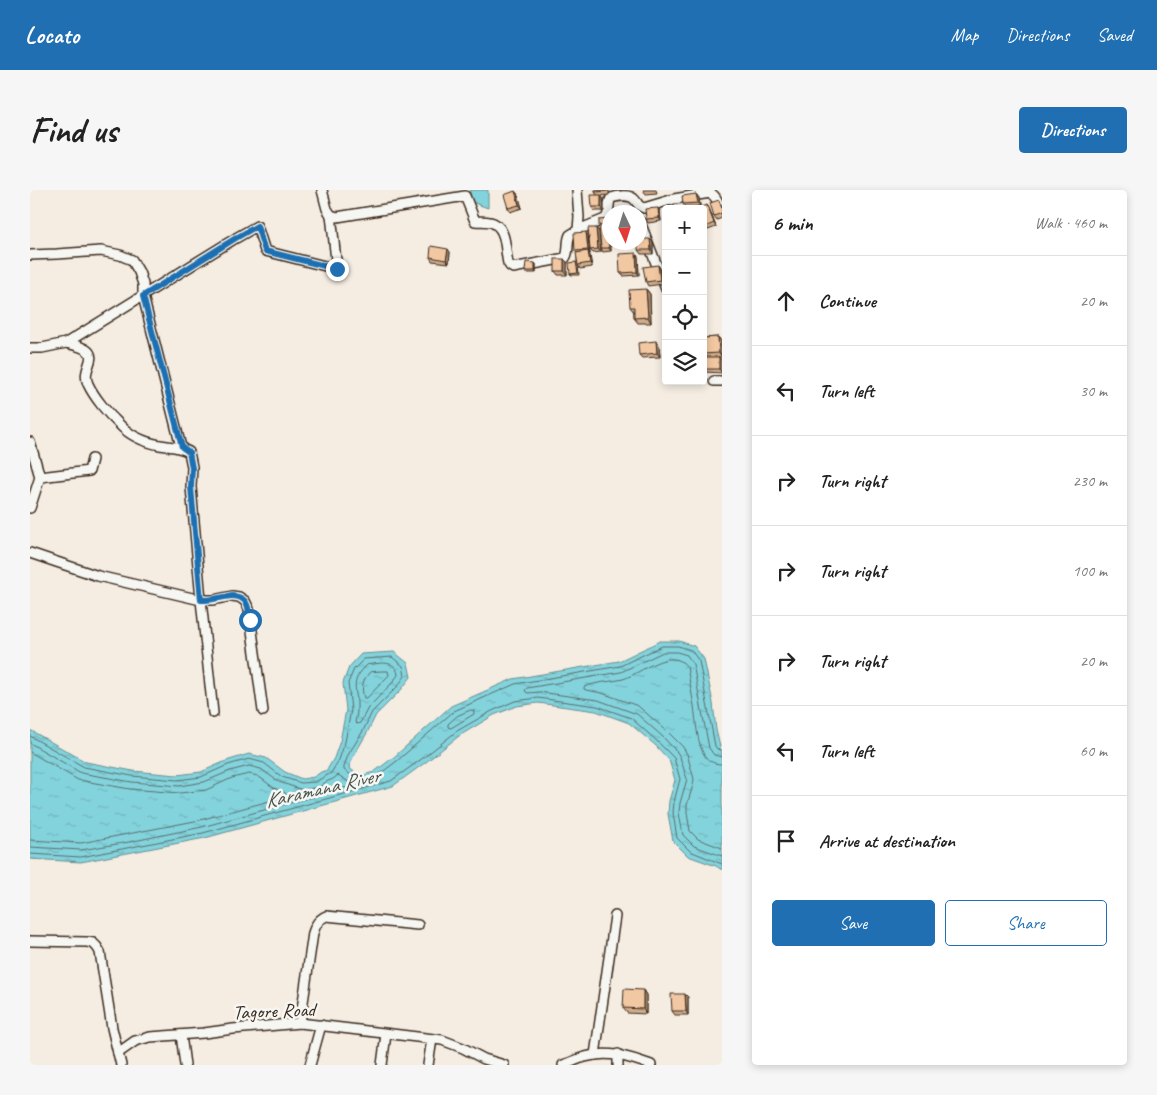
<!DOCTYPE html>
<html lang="en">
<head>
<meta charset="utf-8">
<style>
  :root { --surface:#fff; --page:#f6f6f6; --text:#222; --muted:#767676; --line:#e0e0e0; --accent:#1f6fb2 }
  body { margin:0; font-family:Caveat,sans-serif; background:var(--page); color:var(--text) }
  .controls { position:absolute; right:15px; top:15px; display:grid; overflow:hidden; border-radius:5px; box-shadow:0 2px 8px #0003 }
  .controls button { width:45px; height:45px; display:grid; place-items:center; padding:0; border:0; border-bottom:1px solid var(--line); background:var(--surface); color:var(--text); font:25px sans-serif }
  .compass { position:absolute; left:572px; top:15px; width:45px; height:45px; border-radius:50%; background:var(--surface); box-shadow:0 2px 8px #0003; rotate:176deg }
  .stop { position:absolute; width:15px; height:15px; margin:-11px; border:4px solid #1f6fb2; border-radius:50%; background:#fff }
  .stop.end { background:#1f6fb2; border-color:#fff; box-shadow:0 1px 5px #0008 }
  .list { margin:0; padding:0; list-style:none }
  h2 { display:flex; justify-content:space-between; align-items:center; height:65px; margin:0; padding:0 20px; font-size:21px }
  h2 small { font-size:16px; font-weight:400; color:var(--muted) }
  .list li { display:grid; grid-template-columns:32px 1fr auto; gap:15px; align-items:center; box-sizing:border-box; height:90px; padding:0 20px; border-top:1px solid var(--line) }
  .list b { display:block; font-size:19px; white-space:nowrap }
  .list em { font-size:16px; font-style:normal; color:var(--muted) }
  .actions { display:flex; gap:10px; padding:15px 20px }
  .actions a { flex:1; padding:11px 0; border:1px solid var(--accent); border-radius:5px; text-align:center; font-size:18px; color:var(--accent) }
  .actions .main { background:var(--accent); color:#fff }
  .icon { flex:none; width:28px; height:28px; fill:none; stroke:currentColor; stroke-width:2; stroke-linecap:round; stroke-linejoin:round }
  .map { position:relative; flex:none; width:692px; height:875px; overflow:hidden; border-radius:5px }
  header { display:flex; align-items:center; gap:30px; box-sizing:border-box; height:70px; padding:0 25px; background:var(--accent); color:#fff }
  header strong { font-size:24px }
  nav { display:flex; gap:28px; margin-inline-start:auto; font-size:18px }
  .intro { display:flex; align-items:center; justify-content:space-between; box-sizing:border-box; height:120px; padding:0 30px }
  h1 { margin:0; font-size:35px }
  .button { padding:12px 22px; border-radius:5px; background:var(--accent); color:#fff; font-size:18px; font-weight:700 }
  main { display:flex; gap:30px; padding:0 30px }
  aside { flex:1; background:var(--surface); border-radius:5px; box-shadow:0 2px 8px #0003 }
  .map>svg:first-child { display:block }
  .water { fill:url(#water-ripples); stroke:#668f91 }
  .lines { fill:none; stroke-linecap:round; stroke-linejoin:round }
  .shore { stroke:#586e6a; stroke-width:1 }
  .minor-casing { stroke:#3b2a1e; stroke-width:12 }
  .minor { stroke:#f6f6f2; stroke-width:9 }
  .wall { fill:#d0ac8b; stroke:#3b2a1e }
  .shaded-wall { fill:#a98c71; stroke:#3b2a1e }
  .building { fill:#f2c8a2; stroke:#3b2a1e }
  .route { stroke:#1f6fb2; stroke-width:6 }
  .labels { text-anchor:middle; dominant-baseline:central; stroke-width:5; stroke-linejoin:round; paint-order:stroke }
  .street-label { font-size:20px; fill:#3b2a1e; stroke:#f6f6f2 }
  .water-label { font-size:21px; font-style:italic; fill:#4d544e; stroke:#f6f6f2 }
</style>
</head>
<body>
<header>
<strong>Locato</strong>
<nav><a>Map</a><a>Directions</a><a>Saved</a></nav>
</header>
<div class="intro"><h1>Find us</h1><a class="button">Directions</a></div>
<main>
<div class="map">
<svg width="692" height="875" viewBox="0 0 692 875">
  <defs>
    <pattern id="water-ripples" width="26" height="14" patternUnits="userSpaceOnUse" patternTransform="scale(1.25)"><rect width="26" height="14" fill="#83d3dd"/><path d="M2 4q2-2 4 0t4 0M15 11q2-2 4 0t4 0" fill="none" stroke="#72b5bd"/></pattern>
  </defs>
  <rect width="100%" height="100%" fill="#f5ede2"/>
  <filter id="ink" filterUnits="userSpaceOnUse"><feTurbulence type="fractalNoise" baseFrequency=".02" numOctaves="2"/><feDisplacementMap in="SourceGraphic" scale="10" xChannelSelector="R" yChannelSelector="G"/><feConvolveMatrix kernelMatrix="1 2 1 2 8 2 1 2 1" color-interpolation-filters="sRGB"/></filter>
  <g filter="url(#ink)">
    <g class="water">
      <polygon points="440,0 458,0 458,18 441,12"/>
      <polygon points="630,451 649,451 664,456 674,469 683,513 686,540 692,565 692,680 686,676 658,666 643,651 638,624 639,611 645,590 639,570 625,555 599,533 566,521 508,513 487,516 464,525 429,546 396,572 363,596 175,648 51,672 0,669 0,540 56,572 103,581 147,585 171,582 196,571 219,564 236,568 255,582 272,589 284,587 291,582 297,580 304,568 310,551 316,520 313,493 319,477 331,464 364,462 378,473 381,487 371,500 346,525 337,543 323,567 319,578 330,586 344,582 364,567 421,516 483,489 589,471"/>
    </g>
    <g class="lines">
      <g class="shore">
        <path d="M352 473C360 473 367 475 368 485L362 493 338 518 330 533 327 534 325 532C326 528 327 524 327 520 328 498 318 493 337 475Z"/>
        <path d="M352 481H358L359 485 337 508H334C331 498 332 490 340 482Z"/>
        <polygon points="441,520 444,521 444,524 421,538 418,537 418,534 427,526"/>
        <polyline points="0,546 54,577 102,586 147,590 171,587 198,575 219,569 234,573 252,587 271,593 285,592 301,583 309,570 315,552 321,520 318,493 324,479 334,469 362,467 373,476 375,486 367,497 342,522 333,541 318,565 314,577 314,580 328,590 332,591 347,586 367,571 424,521 485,494 590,476 632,456 648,456 661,460 669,471 685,556 687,559 692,560"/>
        <polyline points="0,553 51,583 102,592 149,596 174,592 200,581 219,576 231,579 249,592 273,600 289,597 296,592 303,589 308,585 319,592 320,594 318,597 172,637 99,652 51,660 0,657"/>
        <polyline points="0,562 48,590 100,599 150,603 176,600 202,588 219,584 228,586 244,598 254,602 256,604 254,607 170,630 51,653 0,650"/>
        <polyline points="692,567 684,565 679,558 663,474 657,465 647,462 633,462 591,482 497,498 495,500 496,502 498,503 509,502 568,510 607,524 633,547 647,562 650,567 657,589 650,613 649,623 653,645 664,656 692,666"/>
        <path d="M692 574C685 574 679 572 675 566 667 555 666 530 664 516 662 503 659 490 657 477 642 455 610 484 593 489 580 492 566 492 554 497V499L556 500 572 503 608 516 637 541 653 557 657 564 664 589 663 595 657 615V623L660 641 668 649 692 658"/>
        <polyline points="0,664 51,667 173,643 361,591 393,568 427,541 462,521 485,511 508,508 567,516 601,528 628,552 644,568 650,589 644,612 643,623 647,648 660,661 692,674"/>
      </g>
      <defs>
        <g id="minor">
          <path d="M292 0 297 19 301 25 307 27 435 6 445 31C451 32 460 30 465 34 477 41 475 62 478 73L480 76 483 78 535 68C540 62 536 53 540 45L548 40 575 29C581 23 577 15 581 8 588 6 600 4 605 10 609 15 608 16 614 18L644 9 680 3C687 6 689 15 692 22"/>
          <polyline points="547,0 549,27 548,40"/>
          <polyline points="610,32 636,99"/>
          <polyline points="0,65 27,64 71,61 90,65 102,70 109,82 113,94 113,106 151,257"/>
          <path d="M36 153C81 162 49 174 58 194 64 207 78 224 89 234 100 246 114 252 130 255 141 257 149 256 159 262L162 277 161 297 171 410 183 523"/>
          <polyline points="0,158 12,158 36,153 206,48 227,36 235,61 307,79 301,25"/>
          <polyline points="684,191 692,191"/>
          <polyline points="0,252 10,287 0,318"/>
          <polyline points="10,287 59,281 62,269"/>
          <polyline points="0,363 68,386 171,410 183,410 202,406 209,407 215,411 219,419 233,521"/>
          <polyline points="0,751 57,752 63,753 67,757 70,762 82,838 88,863"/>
          <path d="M270 833 283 743C286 734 288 730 296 726L388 735"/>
          <polyline points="151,845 155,875"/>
          <polyline points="565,865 585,726"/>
          <polyline points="91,875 88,863 105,851 120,847 174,843 203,839 270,833 412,850 433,858 454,869 474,875"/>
          <polyline points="280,875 291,835"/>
          <polyline points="352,875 356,844"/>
          <polyline points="398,875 402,849"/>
          <path d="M533 875C540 873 547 869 555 867 578 860 599 867 621 875"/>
          <polyline points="588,875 588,864"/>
        </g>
      </defs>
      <use href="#minor" class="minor-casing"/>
      <use href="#minor" class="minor"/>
    </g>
    <g class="wall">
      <polygon points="565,0 579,0 579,5 571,6 573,8 574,21 564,21 562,17 567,5 565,2"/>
      <polygon points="613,0 626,0 627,3 616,4"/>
      <polygon points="485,1 488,5 492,18 480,22 478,18"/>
      <polygon points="666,4 669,8 670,16 656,18 653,14"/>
      <polygon points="692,14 692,28 687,30 684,26"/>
      <polygon points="677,15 679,18 686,37 678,40 674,33 673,34 673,19"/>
      <polygon points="628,18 630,21 631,31 618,33 616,29"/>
      <polygon points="578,29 580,31 580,52 581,61 573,62 571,58"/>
      <polygon points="566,38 569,41 571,62 563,63 560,60"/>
      <polygon points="558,45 560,64 559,64 562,77 550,79 548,75 549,85 542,85 540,84 546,72 547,73 547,63 545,61"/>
      <polygon points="623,52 623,64 611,64 608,60"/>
      <polygon points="420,62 419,73 402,71 400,67"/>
      <polygon points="606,63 608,67 609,85 593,86 590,83"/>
      <polygon points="537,72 537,85 528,85 525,81"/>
      <polygon points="505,73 506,74 506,83 496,83 495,81"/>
      <polygon points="628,75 630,78 633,94 618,96 616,92"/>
      <polygon points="616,99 620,104 621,133 608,133 604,128 604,122 600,117"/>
      <polygon points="688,147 691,151 692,167 688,167 692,183 675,182 673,180 673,148"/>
      <polygon points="629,155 630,167 612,168 609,165"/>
      <polygon points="613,800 616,805 616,824 597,823 593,818"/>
      <polygon points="655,804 658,807 658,825 645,825 642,821"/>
    </g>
    <g class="shaded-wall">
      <polygon points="485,1 488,5 492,18 489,15"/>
      <polygon points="666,4 669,8 670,16 668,13"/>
      <polygon points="571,5 573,8 574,21 571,17"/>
      <polygon points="677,15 679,18 686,37 684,33"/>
      <polygon points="628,18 630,21 631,31 629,28"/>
      <polygon points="577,36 580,39 580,52 581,52 581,61 579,58"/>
      <polygon points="566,38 569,41 571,62 568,59"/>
      <polygon points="556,42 558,45 560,64 558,60"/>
      <polygon points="620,49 623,52 623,64 621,60"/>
      <polygon points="418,59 420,62 419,73 416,70"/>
      <polygon points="558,61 560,65 562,77 560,73"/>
      <polygon points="606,63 608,67 609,85 607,82"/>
      <polygon points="534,69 537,72 537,85 534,81"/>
      <polygon points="505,73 506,74 506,83 505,81"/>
      <polygon points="628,75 630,78 633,94 630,90"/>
      <polygon points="616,99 620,104 621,133 618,127"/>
      <polygon points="688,147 691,151 692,167 689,163"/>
      <polygon points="626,151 629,155 630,167 627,163"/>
      <polygon points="689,167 692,171 692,183 689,179"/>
      <polygon points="613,800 616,805 616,824 613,819"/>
      <polygon points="655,804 658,807 658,825 656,821"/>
    </g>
    <g class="building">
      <polygon points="565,0 577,0 577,1 565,2"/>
      <polygon points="485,1 489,15 478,18 474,5"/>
      <polygon points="666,4 668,13 653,14 652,6"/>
      <polygon points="561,5 571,5 571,17 562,17"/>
      <polygon points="689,10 692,19 692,23 684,26 680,13"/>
      <polygon points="677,15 684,33 675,37 673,31 673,19 665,19"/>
      <polygon points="628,18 629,28 616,29 615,19"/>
      <polygon points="578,29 579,37 577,37 577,36 569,36 569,30"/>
      <polygon points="569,36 577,36 579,58 571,58"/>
      <polygon points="558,38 566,38 568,59 560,60"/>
      <polygon points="556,42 558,60 545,61 544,43"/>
      <polygon points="610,49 620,49 621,60 608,60 608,52 610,52"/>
      <polygon points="401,56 418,59 416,70 400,67"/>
      <polygon points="558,61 560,73 548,75 546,63"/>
      <polygon points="606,63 607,82 590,83 589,64"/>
      <rect x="525" y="69" width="9" height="12"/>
      <polygon points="496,72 505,73 505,81 495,81"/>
      <polygon points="546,72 548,83 540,84 539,73"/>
      <polygon points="628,75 630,90 616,92 613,77"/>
      <polygon points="616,99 618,127 604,128 604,117 600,117 599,100"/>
      <polygon points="688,147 689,163 673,164 673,148"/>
      <polygon points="626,151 627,163 609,165 608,153"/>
      <rect x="673" y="167" width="16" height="12"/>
      <polygon points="594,799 613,800 613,819 593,818"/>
      <polygon points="641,804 655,804 656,821 642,821"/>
    </g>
  </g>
  <g class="lines" filter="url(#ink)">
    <path class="route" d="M220 430C219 424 219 415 215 411 207 402 193 408 183 409 179 410 175 410 171 410L161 297 162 278 159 262 152 257 113 106 206 48 227 36 235 61 307 79"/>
  </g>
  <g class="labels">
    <g class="street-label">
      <text transform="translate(244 821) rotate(-2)">Tagore Road</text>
    </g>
    <g class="water-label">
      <text transform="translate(292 598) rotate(-13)">Karamana River</text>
    </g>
  </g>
</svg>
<div class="controls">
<button>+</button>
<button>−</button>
<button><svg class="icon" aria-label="locate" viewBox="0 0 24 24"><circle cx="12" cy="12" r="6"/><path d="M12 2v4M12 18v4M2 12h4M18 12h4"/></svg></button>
<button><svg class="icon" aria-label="layers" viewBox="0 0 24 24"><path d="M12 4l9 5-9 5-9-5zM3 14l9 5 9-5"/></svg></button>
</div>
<svg class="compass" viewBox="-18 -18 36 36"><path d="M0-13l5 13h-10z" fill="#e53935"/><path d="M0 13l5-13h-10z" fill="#767676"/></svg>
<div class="stop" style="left:220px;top:430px"></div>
<div class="stop end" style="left:307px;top:79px"></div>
</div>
<aside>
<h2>6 min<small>Walk · 460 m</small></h2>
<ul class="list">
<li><svg class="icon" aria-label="ahead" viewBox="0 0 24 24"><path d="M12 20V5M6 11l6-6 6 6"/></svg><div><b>Continue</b></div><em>20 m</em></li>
<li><svg class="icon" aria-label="left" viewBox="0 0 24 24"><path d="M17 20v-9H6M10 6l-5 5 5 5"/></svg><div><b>Turn left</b></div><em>30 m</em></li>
<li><svg class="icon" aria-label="right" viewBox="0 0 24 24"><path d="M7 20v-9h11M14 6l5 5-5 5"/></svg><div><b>Turn right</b></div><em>230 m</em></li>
<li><svg class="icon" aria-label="right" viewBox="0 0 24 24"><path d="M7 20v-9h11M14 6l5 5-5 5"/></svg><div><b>Turn right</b></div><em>100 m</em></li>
<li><svg class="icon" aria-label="right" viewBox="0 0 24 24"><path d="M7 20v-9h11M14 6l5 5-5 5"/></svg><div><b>Turn right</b></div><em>20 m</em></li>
<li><svg class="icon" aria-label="left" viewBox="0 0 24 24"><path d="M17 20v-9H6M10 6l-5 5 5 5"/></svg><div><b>Turn left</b></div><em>60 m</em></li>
<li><svg class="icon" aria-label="arrive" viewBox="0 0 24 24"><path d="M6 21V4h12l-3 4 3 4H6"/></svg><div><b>Arrive at destination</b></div></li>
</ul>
<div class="actions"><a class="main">Save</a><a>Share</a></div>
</aside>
</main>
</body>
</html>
